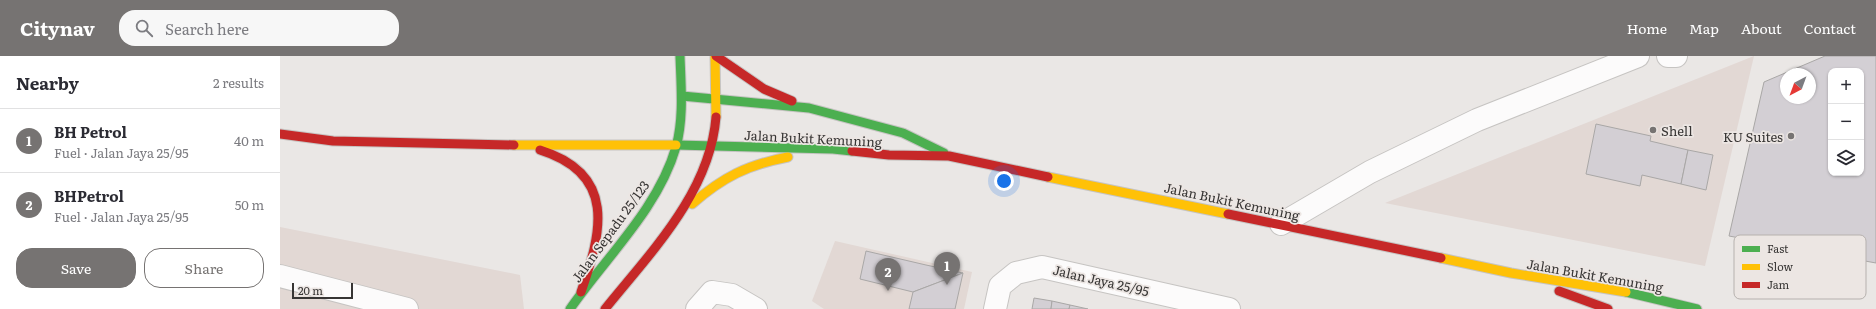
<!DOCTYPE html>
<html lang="en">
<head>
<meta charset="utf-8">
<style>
  :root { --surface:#fff; --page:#f7f7f7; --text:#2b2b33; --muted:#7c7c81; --line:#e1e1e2; --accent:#767372 }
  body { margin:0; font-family:Literata,serif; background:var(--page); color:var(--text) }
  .controls { position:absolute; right:12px; top:12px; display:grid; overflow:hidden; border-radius:8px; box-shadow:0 1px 3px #0004 }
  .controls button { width:36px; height:36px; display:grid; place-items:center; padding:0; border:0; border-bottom:1px solid var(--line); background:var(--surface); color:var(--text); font:20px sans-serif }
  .compass { position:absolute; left:1500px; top:12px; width:36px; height:36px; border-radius:50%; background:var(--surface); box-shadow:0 1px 3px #0004; rotate:221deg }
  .scale { position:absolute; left:12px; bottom:10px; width:61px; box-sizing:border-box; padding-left:4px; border:2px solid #373534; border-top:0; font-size:11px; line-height:14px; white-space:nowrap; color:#373534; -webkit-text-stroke:3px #ece6e3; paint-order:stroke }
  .you { position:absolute; left:724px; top:125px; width:14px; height:14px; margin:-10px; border:3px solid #fff; border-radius:50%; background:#1a73e8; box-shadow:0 0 0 6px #1a73e833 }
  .badge { display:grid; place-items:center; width:26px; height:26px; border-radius:50%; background:var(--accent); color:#fff; font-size:13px; font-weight:700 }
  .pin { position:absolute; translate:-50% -33px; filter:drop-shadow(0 1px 2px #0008) }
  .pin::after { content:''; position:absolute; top:21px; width:14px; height:12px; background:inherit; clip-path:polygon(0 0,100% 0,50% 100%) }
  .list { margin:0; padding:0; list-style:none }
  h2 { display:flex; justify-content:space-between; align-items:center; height:52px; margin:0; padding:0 16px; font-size:17px }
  h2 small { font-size:13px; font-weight:400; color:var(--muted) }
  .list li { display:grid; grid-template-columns:26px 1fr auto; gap:12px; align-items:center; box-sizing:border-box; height:64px; padding:0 16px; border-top:1px solid var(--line) }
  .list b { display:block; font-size:15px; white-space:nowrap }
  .list p { margin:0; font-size:13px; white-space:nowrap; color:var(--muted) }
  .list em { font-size:13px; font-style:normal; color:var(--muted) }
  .actions { display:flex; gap:8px; padding:12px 16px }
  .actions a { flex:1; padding:9px 0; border:1px solid var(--accent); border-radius:16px; text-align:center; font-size:14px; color:var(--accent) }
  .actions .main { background:var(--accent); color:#fff }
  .icon { flex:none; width:22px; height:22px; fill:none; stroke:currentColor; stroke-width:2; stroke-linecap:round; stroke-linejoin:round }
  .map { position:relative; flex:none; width:1596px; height:253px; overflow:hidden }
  header { display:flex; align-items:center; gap:24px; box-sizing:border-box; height:56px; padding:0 20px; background:var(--accent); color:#fff }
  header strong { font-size:19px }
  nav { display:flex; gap:22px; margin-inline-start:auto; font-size:14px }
  .search { width:280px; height:36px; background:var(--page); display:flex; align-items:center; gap:10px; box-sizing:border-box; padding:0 14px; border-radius:16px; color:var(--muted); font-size:15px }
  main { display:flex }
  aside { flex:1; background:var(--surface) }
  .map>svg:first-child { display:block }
  .built { fill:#e2d8d4 }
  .building { fill:#d3cfd4; stroke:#a9a7a6; fill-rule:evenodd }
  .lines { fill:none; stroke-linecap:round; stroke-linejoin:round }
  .street-casing { stroke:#c6c4c2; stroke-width:24 }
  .fast-casing { stroke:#c6c4c2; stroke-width:11 }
  .slow-casing { stroke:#c6c4c2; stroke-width:11 }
  .jam-casing { stroke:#c6c4c2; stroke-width:11 }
  .street { stroke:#fcfbfb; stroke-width:22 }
  .fast { stroke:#4caf50; stroke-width:9 }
  .slow { stroke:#ffc107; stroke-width:9 }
  .jam { stroke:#c62828; stroke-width:9 }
  .poi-dot { fill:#767372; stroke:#ece6e3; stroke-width:1.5 }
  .labels { text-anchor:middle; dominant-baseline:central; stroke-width:3.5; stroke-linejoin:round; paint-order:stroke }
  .poi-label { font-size:13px; fill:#373534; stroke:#ece6e3; text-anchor:start }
  .street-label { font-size:13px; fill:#373534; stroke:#ece6e3 }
  .key { fill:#ece6e3; stroke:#b6b1ae; stroke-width:1 }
  .key-label { font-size:11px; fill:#373534 }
</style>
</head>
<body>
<header>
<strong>Citynav</strong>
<div class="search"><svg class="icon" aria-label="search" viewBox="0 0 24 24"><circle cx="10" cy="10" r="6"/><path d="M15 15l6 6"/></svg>Search here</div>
<nav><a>Home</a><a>Map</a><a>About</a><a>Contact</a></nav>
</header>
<main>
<aside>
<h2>Nearby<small>2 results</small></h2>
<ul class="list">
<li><span class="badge">1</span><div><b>BH Petrol</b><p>Fuel · Jalan Jaya 25/95</p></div><em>40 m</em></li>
<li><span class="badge">2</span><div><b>BHPetrol</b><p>Fuel · Jalan Jaya 25/95</p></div><em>50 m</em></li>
</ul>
<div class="actions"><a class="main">Save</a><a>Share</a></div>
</aside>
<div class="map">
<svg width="1596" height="253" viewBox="0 0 1596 253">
  <rect width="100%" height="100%" fill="#eae7e5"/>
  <g class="built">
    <polygon points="1474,0 1425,210 1105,147"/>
    <polygon points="0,171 240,219 244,253 0,253"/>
    <polygon points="555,185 692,216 684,253 544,253 532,245"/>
  </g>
  <g class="building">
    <path d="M1545 0H1596V207L1449 180 1484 26ZM1551 15H1581V117H1551ZM1506 18H1530V42H1506Z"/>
    <polygon points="1316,68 1371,80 1370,85 1408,94 1401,128 1362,119 1360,130 1306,118"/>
    <polygon points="1408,94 1433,99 1426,134 1401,128"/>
    <polygon points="586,195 646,209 683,217 633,236 580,223"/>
    <polygon points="683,217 675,253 629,253 633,236"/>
    <polygon points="754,242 772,245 771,253 752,253"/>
    <polygon points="772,245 790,249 789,253 771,253"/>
    <polygon points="790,249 808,253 789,253"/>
  </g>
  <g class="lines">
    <defs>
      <g id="street">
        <polyline points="1388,0 1396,0"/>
        <polyline points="1001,168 1090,116 1197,64 1358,0"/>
        <polyline points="0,220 127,253"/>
        <polyline points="417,253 432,236 452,239 476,253"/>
        <polyline points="715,253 720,230 736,217 762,211 949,253"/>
      </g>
      <g id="fast">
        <polyline points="402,40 529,52 623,77 664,97"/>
        <polyline points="396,89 553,93 572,95"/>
        <polyline points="1346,236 1417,253"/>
        <path d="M290 253C326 201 378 153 396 91 404 62 401 30 400 0"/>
      </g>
      <g id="slow">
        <polyline points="435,0 436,61"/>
        <polyline points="234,89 396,89"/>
        <polyline points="768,121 948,158"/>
        <path d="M412 148C443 121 467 109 508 101"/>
        <polyline points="1161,202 1231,217 1346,236"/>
      </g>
      <g id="jam">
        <polyline points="436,0 484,33 512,45"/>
        <polyline points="0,78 53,85 234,89"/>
        <path d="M260 94C337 118 322 176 301 236"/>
        <polyline points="572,95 609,99 669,100 768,121"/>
        <polyline points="948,158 1161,202"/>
        <polyline points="1279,235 1328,253"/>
        <path d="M325 253C370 197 430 137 436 61"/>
      </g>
    </defs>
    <use href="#street" class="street-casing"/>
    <use href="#fast" class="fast-casing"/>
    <use href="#slow" class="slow-casing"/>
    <use href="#jam" class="jam-casing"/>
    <use href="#street" class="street"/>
    <use href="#fast" class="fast"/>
    <use href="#slow" class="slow"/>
    <use href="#jam" class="jam"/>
  </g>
  <g class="poi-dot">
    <circle cx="1373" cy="74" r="4"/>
    <circle cx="1511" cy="80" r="4"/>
  </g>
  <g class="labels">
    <g class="poi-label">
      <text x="1381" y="74">Shell</text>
      <text x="1503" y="80" text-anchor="end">KU Suites</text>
    </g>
    <g class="street-label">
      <text transform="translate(533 82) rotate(3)">Jalan Bukit Kemuning</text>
      <text transform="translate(952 145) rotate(12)">Jalan Bukit Kemuning</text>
      <text transform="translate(330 175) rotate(-54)">Jalan Sepadu 25/123</text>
      <text transform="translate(1315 219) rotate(10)">Jalan Bukit Kemuning</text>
      <text transform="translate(821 224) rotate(13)">Jalan Jaya 25/95</text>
    </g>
  </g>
  <rect x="1454" y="179" width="132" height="64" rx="6" class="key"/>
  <rect x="1462" y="190" width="18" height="6" fill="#4caf50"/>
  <rect x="1462" y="208" width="18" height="6" fill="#ffc107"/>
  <rect x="1462" y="226" width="18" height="6" fill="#c62828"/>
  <g class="key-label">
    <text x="1487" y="197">Fast</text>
    <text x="1487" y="215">Slow</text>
    <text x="1487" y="233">Jam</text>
  </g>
</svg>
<div class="controls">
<button>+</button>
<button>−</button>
<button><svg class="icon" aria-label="layers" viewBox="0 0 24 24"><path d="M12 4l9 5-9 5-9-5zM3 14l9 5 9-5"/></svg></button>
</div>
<svg class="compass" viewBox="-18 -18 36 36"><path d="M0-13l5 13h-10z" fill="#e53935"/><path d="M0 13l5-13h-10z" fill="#7c7c81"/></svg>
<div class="scale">20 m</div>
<div class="you"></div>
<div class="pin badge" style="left:667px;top:229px">1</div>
<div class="pin badge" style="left:608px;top:235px">2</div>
</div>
</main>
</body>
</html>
